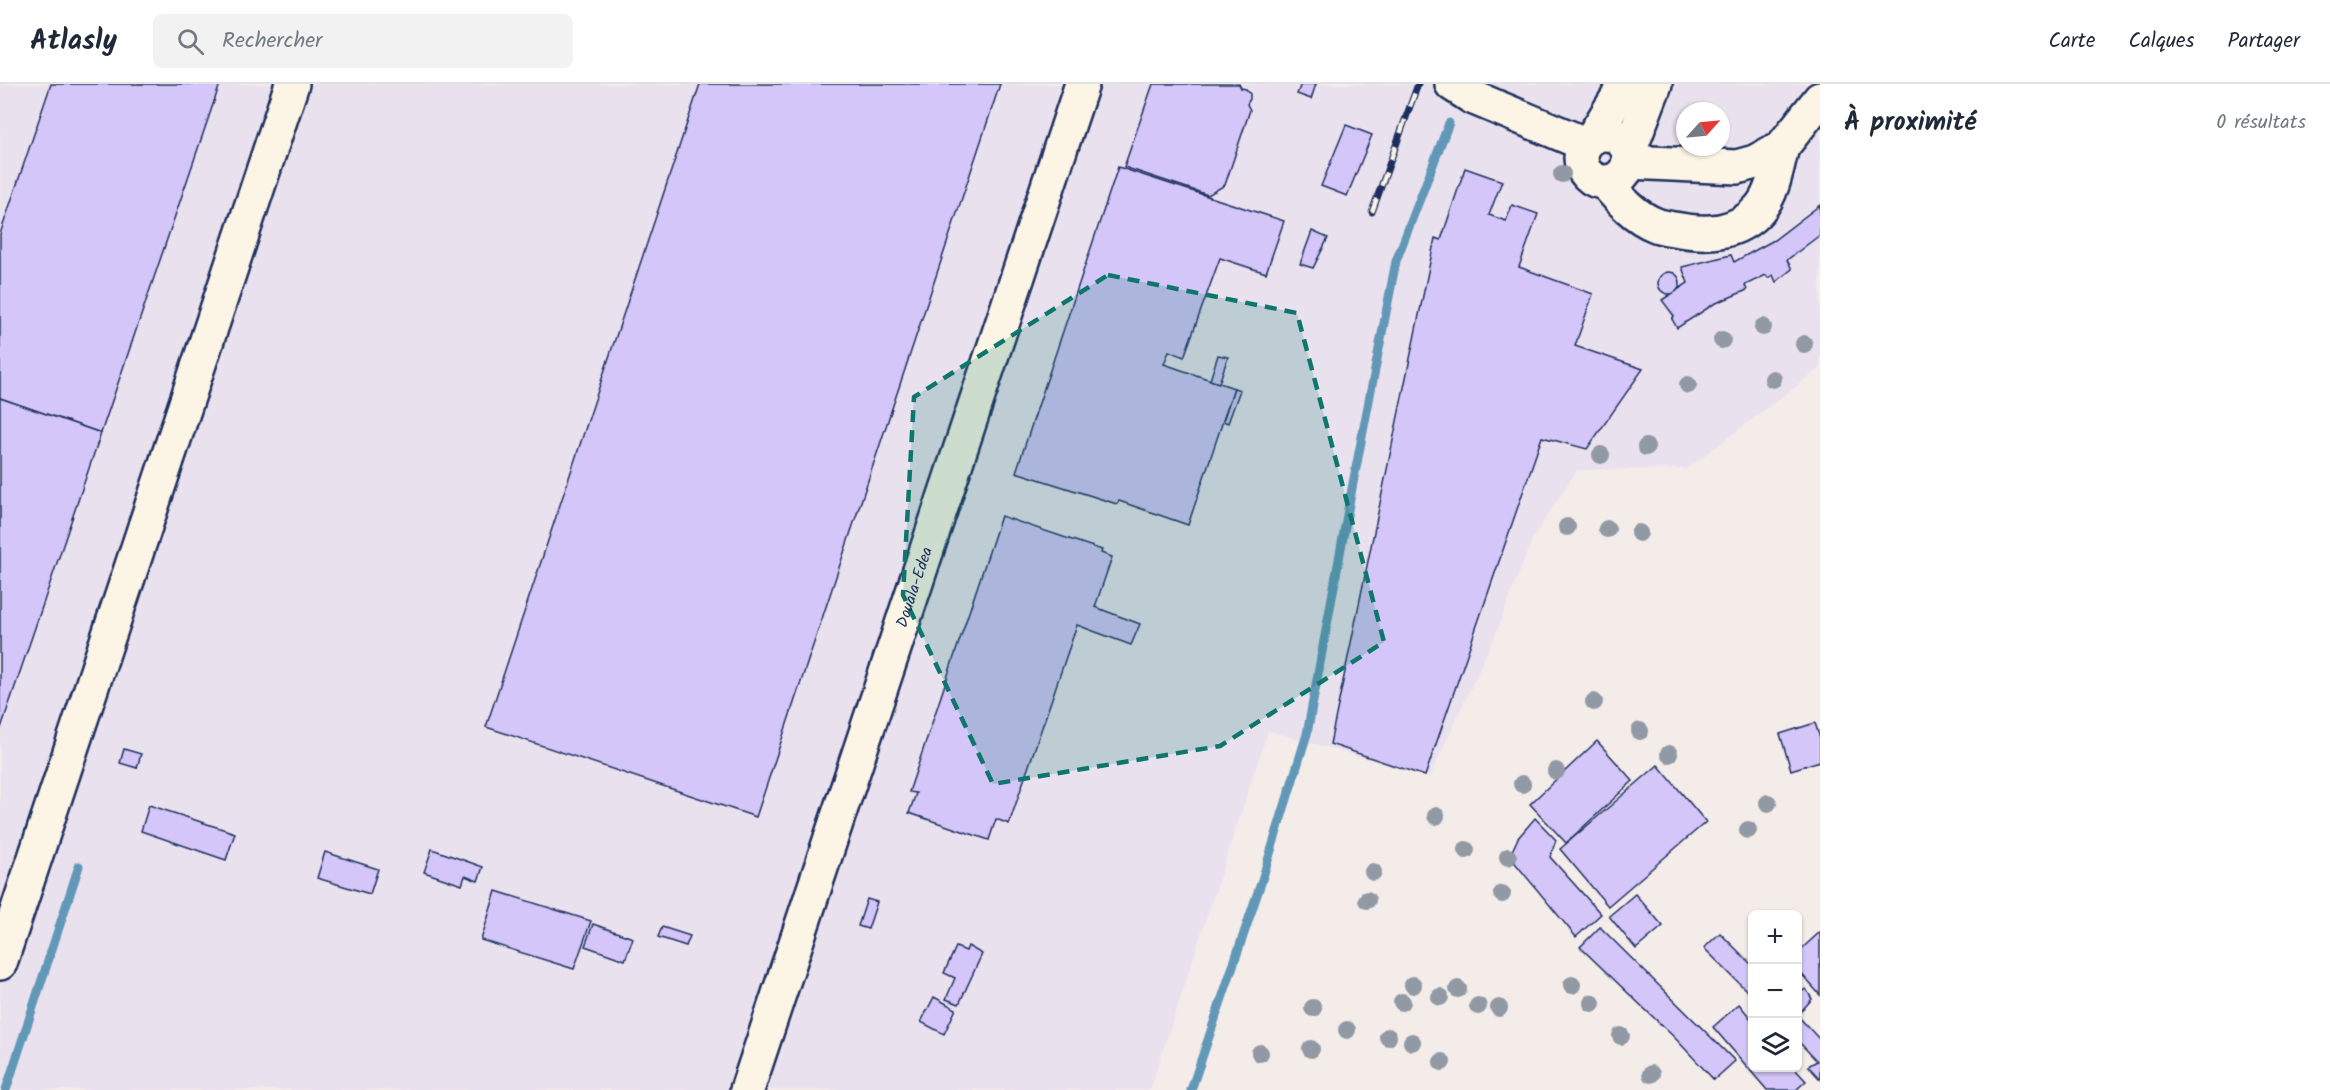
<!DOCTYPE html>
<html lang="fr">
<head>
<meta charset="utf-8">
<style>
  :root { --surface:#fff; --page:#f2f2f3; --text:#1f2937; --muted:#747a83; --line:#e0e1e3 }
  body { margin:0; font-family:Kalam,sans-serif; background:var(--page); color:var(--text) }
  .controls { position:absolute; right:18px; bottom:18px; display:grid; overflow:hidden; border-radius:9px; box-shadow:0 2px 4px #0004 }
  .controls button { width:54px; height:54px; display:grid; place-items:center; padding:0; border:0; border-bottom:2px solid var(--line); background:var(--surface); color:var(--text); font:30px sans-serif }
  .compass { position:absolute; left:1676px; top:18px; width:54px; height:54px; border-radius:50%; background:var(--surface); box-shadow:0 2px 4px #0004; rotate:63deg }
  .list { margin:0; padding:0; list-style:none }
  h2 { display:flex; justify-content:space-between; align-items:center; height:78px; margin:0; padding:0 24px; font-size:26px }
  h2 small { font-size:20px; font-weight:400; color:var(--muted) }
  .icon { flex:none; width:33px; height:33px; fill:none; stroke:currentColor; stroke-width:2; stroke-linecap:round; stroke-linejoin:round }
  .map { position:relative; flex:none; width:1820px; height:1006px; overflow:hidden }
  header { display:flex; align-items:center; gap:36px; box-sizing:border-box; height:84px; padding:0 30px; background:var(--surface); border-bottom:2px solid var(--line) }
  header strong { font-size:28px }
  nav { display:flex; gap:33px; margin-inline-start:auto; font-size:21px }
  .search { width:420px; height:54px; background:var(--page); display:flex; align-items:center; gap:15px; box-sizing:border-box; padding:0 21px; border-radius:9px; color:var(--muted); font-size:22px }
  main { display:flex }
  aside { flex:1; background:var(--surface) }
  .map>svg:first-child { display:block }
  .built { fill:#eae1ee; fill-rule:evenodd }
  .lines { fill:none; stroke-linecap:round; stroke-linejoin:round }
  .stream { stroke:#6298b7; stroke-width:9 }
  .building { fill:#d4c6f8; stroke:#1b2f5e; stroke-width:1.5 }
  .street-casing { stroke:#1b2f5e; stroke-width:38 }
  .secondary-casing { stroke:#1b2f5e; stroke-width:38 }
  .street { stroke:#fcf5e5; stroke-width:33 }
  .secondary { stroke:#fcf5e5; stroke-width:33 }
  .rail-casing { stroke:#1b2f5e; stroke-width:7 }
  .rail { stroke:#fcf5e5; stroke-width:4.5; stroke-dasharray:14; stroke-linecap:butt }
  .tree { fill:#9099a4 }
  .marked { fill:#0f766e; fill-opacity:0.2; stroke:#0f766e; stroke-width:4.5; stroke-dasharray:12 8; stroke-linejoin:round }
  .labels { text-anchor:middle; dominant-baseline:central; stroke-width:6; stroke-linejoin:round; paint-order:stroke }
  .street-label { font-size:16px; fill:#1b2f5e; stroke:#fcf5e5 }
</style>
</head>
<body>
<header>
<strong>Atlasly</strong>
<div class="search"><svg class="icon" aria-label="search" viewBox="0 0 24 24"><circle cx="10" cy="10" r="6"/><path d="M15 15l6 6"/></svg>Rechercher</div>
<nav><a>Carte</a><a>Calques</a><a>Partager</a></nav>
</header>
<main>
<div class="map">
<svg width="1820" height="1006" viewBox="0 0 1820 1006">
  <rect width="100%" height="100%" fill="#f4ece9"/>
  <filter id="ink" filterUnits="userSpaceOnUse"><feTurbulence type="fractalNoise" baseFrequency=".0167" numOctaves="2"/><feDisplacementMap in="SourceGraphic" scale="12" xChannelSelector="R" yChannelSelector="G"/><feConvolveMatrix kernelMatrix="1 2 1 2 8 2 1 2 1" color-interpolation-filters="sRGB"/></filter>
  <g filter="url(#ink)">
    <path class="built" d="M0 0H1820V284L1687 385 1577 386 1533 454 1496 549 1430 693 1268 647 1150 1006H0ZM1685 27H1721V63H1685Z"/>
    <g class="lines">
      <g class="stream">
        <polyline points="6,1006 79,782"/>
        <polyline points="1191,1006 1261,799 1307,650 1350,415 1396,177 1449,39"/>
      </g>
    </g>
    <g class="building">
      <polygon points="51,0 220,0 101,349 0,314 0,150"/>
      <polygon points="700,0 1000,0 756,733 486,643"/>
      <polygon points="1153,0 1239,0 1241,4 1246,5 1250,10 1250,15 1247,20 1250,26 1225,101 1208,111 1124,83"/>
      <polygon points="1301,0 1316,0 1311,15 1297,10"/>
      <polygon points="1346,41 1372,51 1347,112 1321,102"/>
      <polygon points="1118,83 1284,137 1266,189 1220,174 1184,273 1169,267 1164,280 1234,304 1188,441 1119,417 1117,420 1016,388"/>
      <polygon points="1465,84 1502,97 1489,131 1506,137 1512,121 1538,130 1519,183 1593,210 1575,262 1643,285 1587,365 1542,353 1425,692 1330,660 1435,154 1441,156"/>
      <polygon points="1820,121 1820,151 1787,176 1792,185 1776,198 1773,191 1768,194 1766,191 1745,201 1747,206 1714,220 1677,244 1672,235 1674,232 1662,216 1688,199 1682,183 1731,171 1734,178 1774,156"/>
      <polygon points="1312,147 1328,154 1313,184 1300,180"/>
      <circle cx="1669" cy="199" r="11"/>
      <polygon points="1218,271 1228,273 1219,299 1210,296"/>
      <polygon points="1234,304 1240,306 1228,339 1223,337"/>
      <polygon points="0,314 101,349 0,647"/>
      <polygon points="1001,432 1102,466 1101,469 1112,473 1095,523 1140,540 1131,561 1077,541 1009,740 996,735 989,756 909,729 916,709 909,708"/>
      <polygon points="1815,639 1820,654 1820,677 1791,686 1780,650"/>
      <polygon points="1597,657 1633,697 1566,759 1530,720"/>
      <polygon points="124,665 141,670 137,684 120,679"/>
      <polygon points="1658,681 1706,738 1608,822 1560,765"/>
      <polygon points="149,721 235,749 226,776 141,747"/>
      <polygon points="1535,734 1556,756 1550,773 1601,830 1576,853 1515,779 1512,767 1518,754"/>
      <polygon points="432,765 483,783 478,797 465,792 462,801 424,788"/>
      <polygon points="325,768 378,785 370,810 317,794"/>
      <polygon points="496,807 591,837 574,885 481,856"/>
      <polygon points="1635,810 1663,842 1636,865 1609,832"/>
      <polygon points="867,815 877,818 868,845 858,842"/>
      <polygon points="593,840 633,854 625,876 585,862"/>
      <polygon points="662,843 690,852 686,862 658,853"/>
      <polygon points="1600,843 1735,977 1714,996 1675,954 1580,863"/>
      <polygon points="1820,848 1820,911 1798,886 1798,868"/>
      <polygon points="1720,849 1752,881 1752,912 1704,864"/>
      <polygon points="968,862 982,870 959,920 946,915 955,894 944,889 956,863 966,867"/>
      <polygon points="1806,905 1812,915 1798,931 1798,909"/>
      <polygon points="934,913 956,925 944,950 921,938"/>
      <polygon points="1739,920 1752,936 1752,984 1794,984 1806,997 1796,1006 1767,1006 1713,943"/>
      <polygon points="1798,932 1820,956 1820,995 1808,982 1817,977 1798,957"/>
    </g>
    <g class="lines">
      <defs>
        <g id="street">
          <polyline points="1452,0 1472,13 1585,60"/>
          <circle cx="1605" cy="74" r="24"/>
          <polyline points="1593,53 1626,0"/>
          <polyline points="1629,68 1655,0"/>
          <polyline points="1629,78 1737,83 1755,78 1782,63 1820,15"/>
          <path d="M1606 99C1620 116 1635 133 1656 141 1661 143 1668 144 1674 145 1705 151 1738 151 1760 124 1773 109 1777 82 1782 63"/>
        </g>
        <g id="secondary">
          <polyline points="0,879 292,0"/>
          <path id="s1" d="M747 1006 1082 0"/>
        </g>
      </defs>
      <use href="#street" class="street-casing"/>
      <use href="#secondary" class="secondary-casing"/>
      <use href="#street" class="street"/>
      <use href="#secondary" class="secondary"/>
      <defs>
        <polyline id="rail" points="1372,128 1418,0"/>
      </defs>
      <use href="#rail" class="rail-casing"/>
      <use href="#rail" class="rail"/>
    </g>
    <g class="tree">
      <circle cx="1562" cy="90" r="9"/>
      <circle cx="1763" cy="243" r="9"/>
      <circle cx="1722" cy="256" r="9"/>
      <circle cx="1804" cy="260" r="9"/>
      <circle cx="1773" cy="295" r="9"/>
      <circle cx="1688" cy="301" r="9"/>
      <circle cx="1646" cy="363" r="9"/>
      <circle cx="1601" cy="371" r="9"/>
      <circle cx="1567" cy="443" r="9"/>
      <circle cx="1607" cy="445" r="9"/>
      <circle cx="1639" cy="449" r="9"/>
      <circle cx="1594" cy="618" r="9"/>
      <circle cx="1640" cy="647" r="9"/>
      <circle cx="1669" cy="670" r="9"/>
      <circle cx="1556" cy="687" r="9"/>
      <circle cx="1522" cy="700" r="9"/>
      <circle cx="1768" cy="719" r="9"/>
      <circle cx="1436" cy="732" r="9"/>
      <circle cx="1748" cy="746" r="9"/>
      <circle cx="1466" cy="766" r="9"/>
      <circle cx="1508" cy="773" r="9"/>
      <circle cx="1373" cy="788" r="9"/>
      <circle cx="1502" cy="810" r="9"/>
      <circle cx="1367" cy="816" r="9"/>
      <circle cx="1413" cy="901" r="9"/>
      <circle cx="1572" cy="901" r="9"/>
      <circle cx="1458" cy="905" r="9"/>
      <circle cx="1440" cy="913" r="9"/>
      <circle cx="1402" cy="918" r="9"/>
      <circle cx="1592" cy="919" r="9"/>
      <circle cx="1478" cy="922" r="9"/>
      <circle cx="1313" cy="924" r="9"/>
      <circle cx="1499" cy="924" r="9"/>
      <circle cx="1347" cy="946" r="9"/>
      <circle cx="1621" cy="952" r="9"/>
      <circle cx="1388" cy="953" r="9"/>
      <circle cx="1412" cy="958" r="9"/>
      <circle cx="1311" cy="965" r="9"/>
      <circle cx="1260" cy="969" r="9"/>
      <circle cx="1442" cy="978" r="9"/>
      <circle cx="1651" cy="990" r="9"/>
    </g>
  </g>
  <path class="marked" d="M1108 191 1297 229 1384 558 1220 662 993 700 903 511 914 313Z"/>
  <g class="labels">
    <g class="street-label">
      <text stroke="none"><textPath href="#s1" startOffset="530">Douala-Edea</textPath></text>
    </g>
  </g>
</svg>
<div class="controls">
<button>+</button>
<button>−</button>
<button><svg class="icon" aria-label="layers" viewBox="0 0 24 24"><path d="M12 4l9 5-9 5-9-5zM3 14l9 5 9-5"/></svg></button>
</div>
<svg class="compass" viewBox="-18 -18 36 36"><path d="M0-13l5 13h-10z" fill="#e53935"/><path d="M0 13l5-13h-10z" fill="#747a83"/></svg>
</div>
<aside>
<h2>À proximité<small>0 résultats</small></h2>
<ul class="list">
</ul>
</aside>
</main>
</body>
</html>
